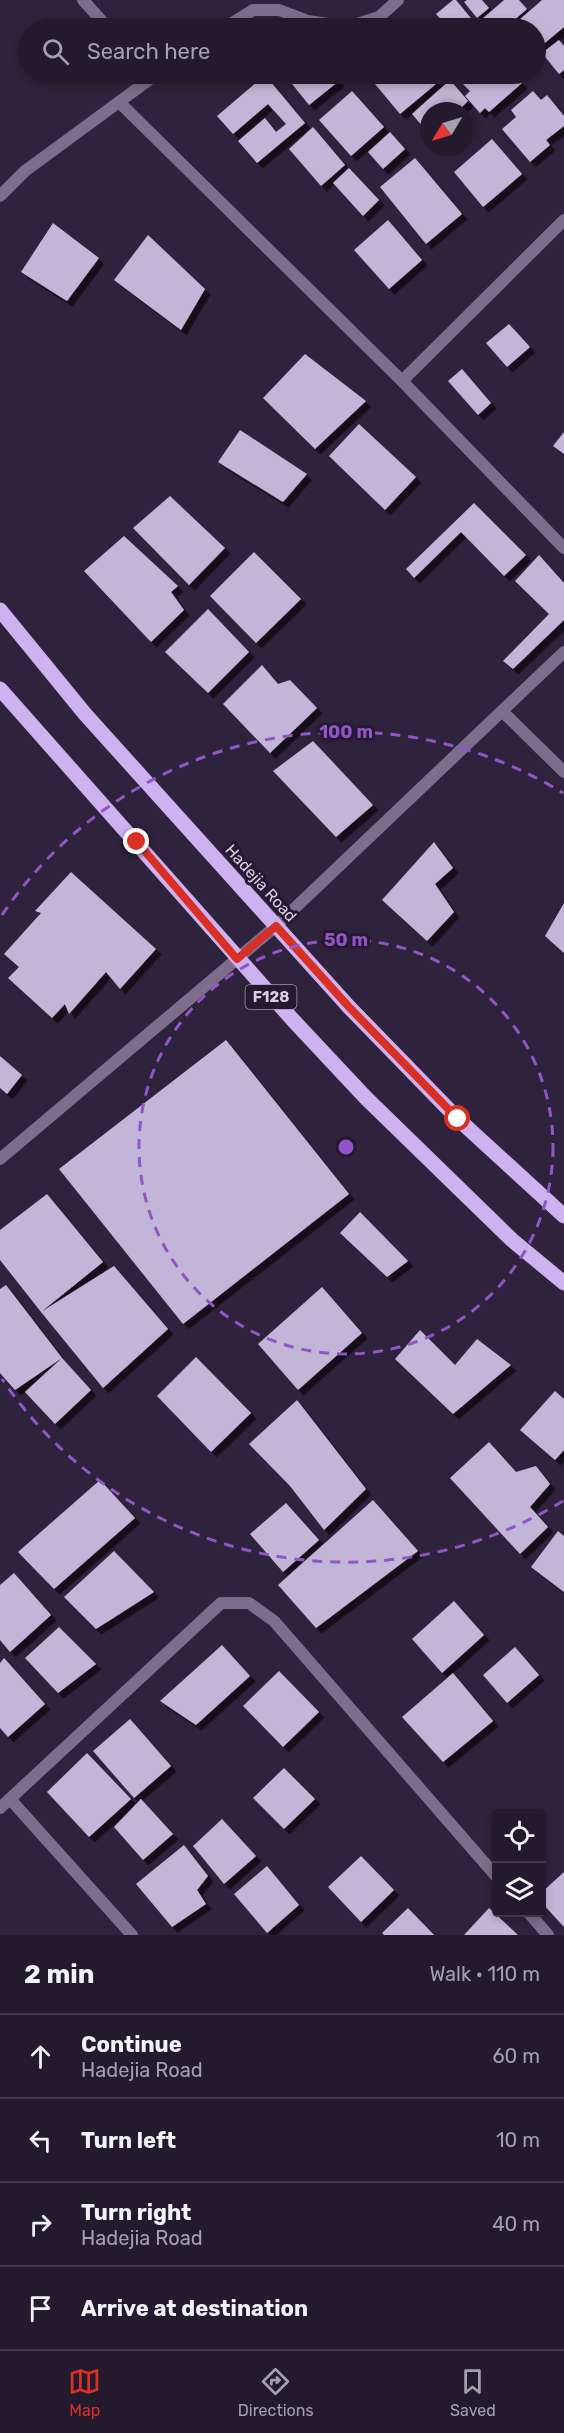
<!DOCTYPE html>
<html lang="en">
<head>
<meta charset="utf-8">
<style>
  :root { --surface:#231a2d; --page:#2f2739; --text:#f1f3f6; --muted:#a3a1aa; --line:#403849; --accent:#d93025 }
  body { margin:0; font-family:Rubik,sans-serif; background:var(--page); color:var(--text) }
  .controls { position:absolute; right:18px; bottom:18px; display:grid; overflow:hidden; border-radius:6px; box-shadow:0 3px 9px #0003 }
  .controls button { width:54px; height:54px; display:grid; place-items:center; padding:0; border:0; border-bottom:2px solid var(--line); background:var(--surface); color:var(--text); font:30px sans-serif }
  .compass { position:absolute; left:420px; top:102px; width:54px; height:54px; border-radius:50%; background:var(--surface); box-shadow:0 3px 9px #0003; rotate:232deg }
  .stop { position:absolute; width:18px; height:18px; margin:-14px; border:4px solid #d93025; border-radius:50%; background:#fff }
  .stop.end { background:#d93025; border-color:#fff; box-shadow:0 2px 6px #0008 }
  .list { margin:0; padding:0; list-style:none }
  h2 { display:flex; justify-content:space-between; align-items:center; height:78px; margin:0; padding:0 24px; font-size:26px }
  h2 small { font-size:20px; font-weight:400; color:var(--muted) }
  .list li { display:grid; grid-template-columns:39px 1fr auto; gap:18px; align-items:center; box-sizing:border-box; height:84px; padding:0 24px; border-top:2px solid var(--line) }
  .list b { display:block; font-size:22px; white-space:nowrap }
  .list p { margin:0; font-size:20px; white-space:nowrap; color:var(--muted) }
  .list em { font-size:20px; font-style:normal; color:var(--muted) }
  .icon { flex:none; width:33px; height:33px; fill:none; stroke:currentColor; stroke-width:2; stroke-linecap:round; stroke-linejoin:round }
  .map { position:relative; flex:none; width:564px; height:1935px; overflow:hidden }
  .search { position:absolute; background:var(--surface); box-shadow:0 3px 9px #0003; left:18px; right:18px; top:18px; height:66px; display:flex; align-items:center; gap:15px; box-sizing:border-box; padding:0 21px; border-radius:33px; color:var(--muted); font-size:22px }
  .sheet { height:414px; background:var(--surface) }
  nav { display:flex; justify-content:space-around; align-items:center; box-sizing:border-box; height:84px; border-top:2px solid var(--line); background:var(--surface); font-size:16px; color:var(--muted) }
  nav a { display:grid; justify-items:center; gap:3px }
  nav .on { color:var(--accent) }
  .map>svg:first-child { display:block }
  .building { fill:#c3b5d7; filter:url(#shadow) }
  .lines { fill:none; stroke-linecap:round; stroke-linejoin:round }
  .street { stroke:#7b6d8b; stroke-width:12 }
  .primary { stroke:#ceb2f0; stroke-width:15 }
  .route { stroke:#d93025; stroke-width:8 }
  .ring { fill:none; stroke:#9255c8; stroke-width:3; stroke-dasharray:10 8 }
  .labels { text-anchor:middle; dominant-baseline:central; stroke-width:6; stroke-linejoin:round; paint-order:stroke }
  .shield { fill:#251932; stroke:#a299ac; stroke-width:1.5 }
  .shield-label { font-size:15px; font-weight:bold; fill:#d7d0e1 }
  .street-label { font-size:16px; fill:#d7d0e1; stroke:#251932 }
  .centre { fill:#9255c8; stroke:#251932; stroke-width:3 }
  .ring-label { font-size:18px; text-anchor:middle; font-weight:bold; fill:#9255c8; stroke:#251932; stroke-width:6; stroke-linejoin:round; paint-order:stroke }
</style>
</head>
<body>
<div class="map">
<svg width="564" height="1935" viewBox="0 0 564 1935">
  <defs>
    <filter id="shadow"><feDropShadow dx="5.5" dy="5.5" stdDeviation="0" flood-color="#0009"/></filter>
  </defs>
  <rect width="100%" height="100%" fill="#2f223c"/>
  <g class="building">
    <polygon points="453,0 456,0 479,28 449,28 436,14"/>
    <polygon points="467,0 482,0 489,8 477,18 464,2"/>
    <polygon points="504,0 519,0 527,9 505,28 489,28 481,20"/>
    <polygon points="542,0 564,0 564,27 540,47 536,42 536,28 524,28 518,21"/>
    <polygon points="559,40 564,46 564,70 559,74 542,53"/>
    <polygon points="284,74 333,74 339,81 309,105"/>
    <polygon points="387,74 448,74 400,114 375,84"/>
    <polygon points="468,74 513,74 522,83 489,112 485,108 480,113 465,96 470,91 460,81"/>
    <polygon points="265,75 305,123 257,163 238,141 265,118 276,132 286,124 268,104 233,134 217,116"/>
    <polygon points="450,80 468,101 458,111 429,111 429,134 412,114"/>
    <polygon points="352,91 384,127 351,156 319,120"/>
    <polygon points="533,91 541,100 547,95 564,116 564,126 546,140 550,145 530,162 502,129 516,117 511,110"/>
    <polygon points="313,127 345,165 321,186 289,149"/>
    <polygon points="390,132 405,149 383,169 368,152"/>
    <polygon points="492,139 522,174 483,207 454,172"/>
    <polygon points="415,158 462,214 426,244 380,187"/>
    <polygon points="349,168 379,200 363,216 333,183"/>
    <polygon points="388,220 422,260 389,289 354,250"/>
    <polygon points="53,223 99,258 67,301 21,272"/>
    <polygon points="148,235 205,289 181,330 114,280"/>
    <polygon points="509,324 530,347 507,367 486,343"/>
    <polygon points="305,354 366,401 315,449 263,398"/>
    <polygon points="462,369 491,403 478,415 448,381"/>
    <polygon points="359,424 416,477 385,510 329,456"/>
    <polygon points="240,430 307,474 283,502 218,462"/>
    <polygon points="564,432 564,454 553,446"/>
    <polygon points="170,496 225,548 189,585 133,528"/>
    <polygon points="474,503 526,555 504,576 461,532 414,578 406,569"/>
    <polygon points="124,536 178,586 171,592 184,610 151,642 84,571"/>
    <polygon points="254,552 301,599 256,643 210,596"/>
    <polygon points="539,555 564,583 564,620 513,669 503,661 549,614 515,581"/>
    <polygon points="208,609 249,652 208,693 165,652"/>
    <polygon points="262,665 278,684 290,680 317,708 270,753 223,704"/>
    <polygon points="313,741 373,805 336,837 273,771"/>
    <polygon points="434,842 453,868 435,884 454,912 427,941 382,900"/>
    <polygon points="71,872 156,949 120,989 106,972 69,1014 65,1004 52,1018 8,978 19,967 4,954 41,913 35,911"/>
    <polygon points="564,903 564,953 545,936"/>
    <polygon points="226,1040 349,1194 183,1324 59,1169"/>
    <polygon points="0,1056 22,1075 7,1094 0,1088"/>
    <polygon points="47,1194 103,1262 41,1312 114,1266 168,1329 103,1388 41,1312 0,1260 0,1230"/>
    <polygon points="360,1212 408,1261 387,1277 340,1233"/>
    <polygon points="6,1285 62,1358 91,1390 55,1424 25,1392 62,1358 15,1390 0,1373 0,1289"/>
    <polygon points="322,1287 362,1333 298,1390 258,1344"/>
    <polygon points="420,1330 455,1365 477,1339 511,1365 453,1414 395,1359"/>
    <polygon points="196,1357 251,1413 211,1452 157,1396"/>
    <polygon points="555,1391 564,1399 564,1450 555,1460 520,1430"/>
    <polygon points="297,1400 366,1489 324,1530 290,1486 249,1444"/>
    <polygon points="489,1442 516,1472 536,1466 550,1484 530,1507 548,1527 520,1554 450,1478"/>
    <polygon points="100,1480 135,1518 54,1589 18,1552"/>
    <polygon points="373,1500 418,1551 316,1628 278,1585"/>
    <polygon points="286,1503 319,1540 283,1572 250,1534"/>
    <polygon points="558,1531 564,1536 564,1592 531,1567"/>
    <polygon points="114,1551 154,1592 96,1629 64,1597"/>
    <polygon points="14,1573 51,1615 10,1652 0,1640 0,1585"/>
    <polygon points="454,1601 484,1635 442,1673 412,1639"/>
    <polygon points="59,1627 96,1664 58,1693 25,1658"/>
    <polygon points="222,1645 250,1676 196,1725 160,1701"/>
    <polygon points="515,1647 539,1675 507,1703 483,1675"/>
    <polygon points="4,1658 45,1704 8,1737 0,1728 0,1663"/>
    <polygon points="279,1671 319,1712 283,1747 243,1706"/>
    <polygon points="453,1673 493,1721 443,1762 402,1717"/>
    <polygon points="130,1719 171,1766 134,1798 93,1751"/>
    <polygon points="87,1753 131,1799 89,1837 47,1792"/>
    <polygon points="284,1768 315,1799 284,1829 253,1798"/>
    <polygon points="141,1799 173,1834 143,1860 114,1827"/>
    <polygon points="222,1819 256,1856 224,1884 193,1846"/>
    <polygon points="184,1845 208,1876 197,1890 206,1904 172,1927 136,1884"/>
    <polygon points="361,1856 394,1890 361,1922 328,1887"/>
    <polygon points="267,1866 299,1905 267,1933 234,1894"/>
    <polygon points="564,1872 564,1927 542,1903 542,1892"/>
    <polygon points="408,1908 434,1935 384,1935 382,1933"/>
    <polygon points="489,1908 518,1935 464,1935"/>
  </g>
  <g class="lines">
    <g class="street">
      <polyline points="83,0 108,28"/>
      <polyline points="224,28 253,10 279,10 308,21 348,27 379,17 398,0"/>
      <polyline points="119,102 402,381 564,548"/>
      <polyline points="0,196 25,171 157,74"/>
      <polyline points="402,381 564,220"/>
      <polyline points="502,711 564,772"/>
      <polyline points="0,1159 276,926 564,652"/>
      <polyline points="10,1799 132,1935"/>
      <polyline points="0,1808 221,1603 249,1603 274,1621 496,1876"/>
      <polyline points="528,1912 548,1935"/>
    </g>
    <g class="primary">
      <polyline points="0,610 85,714 349,1007 458,1119 564,1216"/>
      <polyline points="0,689 292,1019 366,1098 512,1240 564,1283"/>
    </g>
  </g>
  <g class="lines">
    <polyline class="route" points="137,842 237,959 276,926 349,1007 458,1119"/>
  </g>
  <g class="ring">
    <circle cx="346" cy="1147" r="207"/>
    <path d="M563 1501A415 415 0 0 1 2 1379M2 915A415 415 0 0 1 563 793"/>
  </g>
  <g class="labels">
    <rect class="shield" x="245.5" y="985" width="51" height="24" rx="4.5"/>
    <g class="shield-label">
      <text x="271" y="997">F128</text>
    </g>
    <g class="street-label">
      <text transform="translate(261 883) rotate(48)">Hadejia Road</text>
    </g>
  </g>
  <circle cx="346" cy="1147" r="9" class="centre"/>
  <g class="ring-label">
    <text x="346" y="738">100 m</text>
    <text x="346" y="946">50 m</text>
  </g>
</svg>
<div class="controls">
<button><svg class="icon" aria-label="locate" viewBox="0 0 24 24"><circle cx="12" cy="12" r="6"/><path d="M12 2v4M12 18v4M2 12h4M18 12h4"/></svg></button>
<button><svg class="icon" aria-label="layers" viewBox="0 0 24 24"><path d="M12 4l9 5-9 5-9-5zM3 14l9 5 9-5"/></svg></button>
</div>
<svg class="compass" viewBox="-18 -18 36 36"><path d="M0-13l5 13h-10z" fill="#e53935"/><path d="M0 13l5-13h-10z" fill="#a3a1aa"/></svg>
<div class="stop" style="left:458px;top:1119px"></div>
<div class="stop end" style="left:137px;top:842px"></div>
<div class="search"><svg class="icon" aria-label="search" viewBox="0 0 24 24"><circle cx="10" cy="10" r="6"/><path d="M15 15l6 6"/></svg>Search here</div>
</div>
<section class="sheet">
<h2>2 min<small>Walk · 110 m</small></h2>
<ul class="list">
<li><svg class="icon" aria-label="ahead" viewBox="0 0 24 24"><path d="M12 20V5M6 11l6-6 6 6"/></svg><div><b>Continue</b><p>Hadejia Road</p></div><em>60 m</em></li>
<li><svg class="icon" aria-label="left" viewBox="0 0 24 24"><path d="M17 20v-9H6M10 6l-5 5 5 5"/></svg><div><b>Turn left</b></div><em>10 m</em></li>
<li><svg class="icon" aria-label="right" viewBox="0 0 24 24"><path d="M7 20v-9h11M14 6l5 5-5 5"/></svg><div><b>Turn right</b><p>Hadejia Road</p></div><em>40 m</em></li>
<li><svg class="icon" aria-label="arrive" viewBox="0 0 24 24"><path d="M6 21V4h12l-3 4 3 4H6"/></svg><div><b>Arrive at destination</b></div></li>
</ul>
</section>
<nav>
<a class="on"><svg class="icon" aria-label="map" viewBox="0 0 24 24"><path d="M3 6l6-2 6 2 6-2v14l-6 2-6-2-6 2zM9 4v14M15 6v14"/></svg>Map</a>
<a><svg class="icon" aria-label="directions" viewBox="0 0 24 24"><path d="M12 3l9 9-9 9-9-9zM9 14v-3h6M13 9l2 2-2 2"/></svg>Directions</a>
<a><svg class="icon" aria-label="saved" viewBox="0 0 24 24"><path d="M7 4h10v16l-5-4-5 4z"/></svg>Saved</a>
</nav>
</body>
</html>
